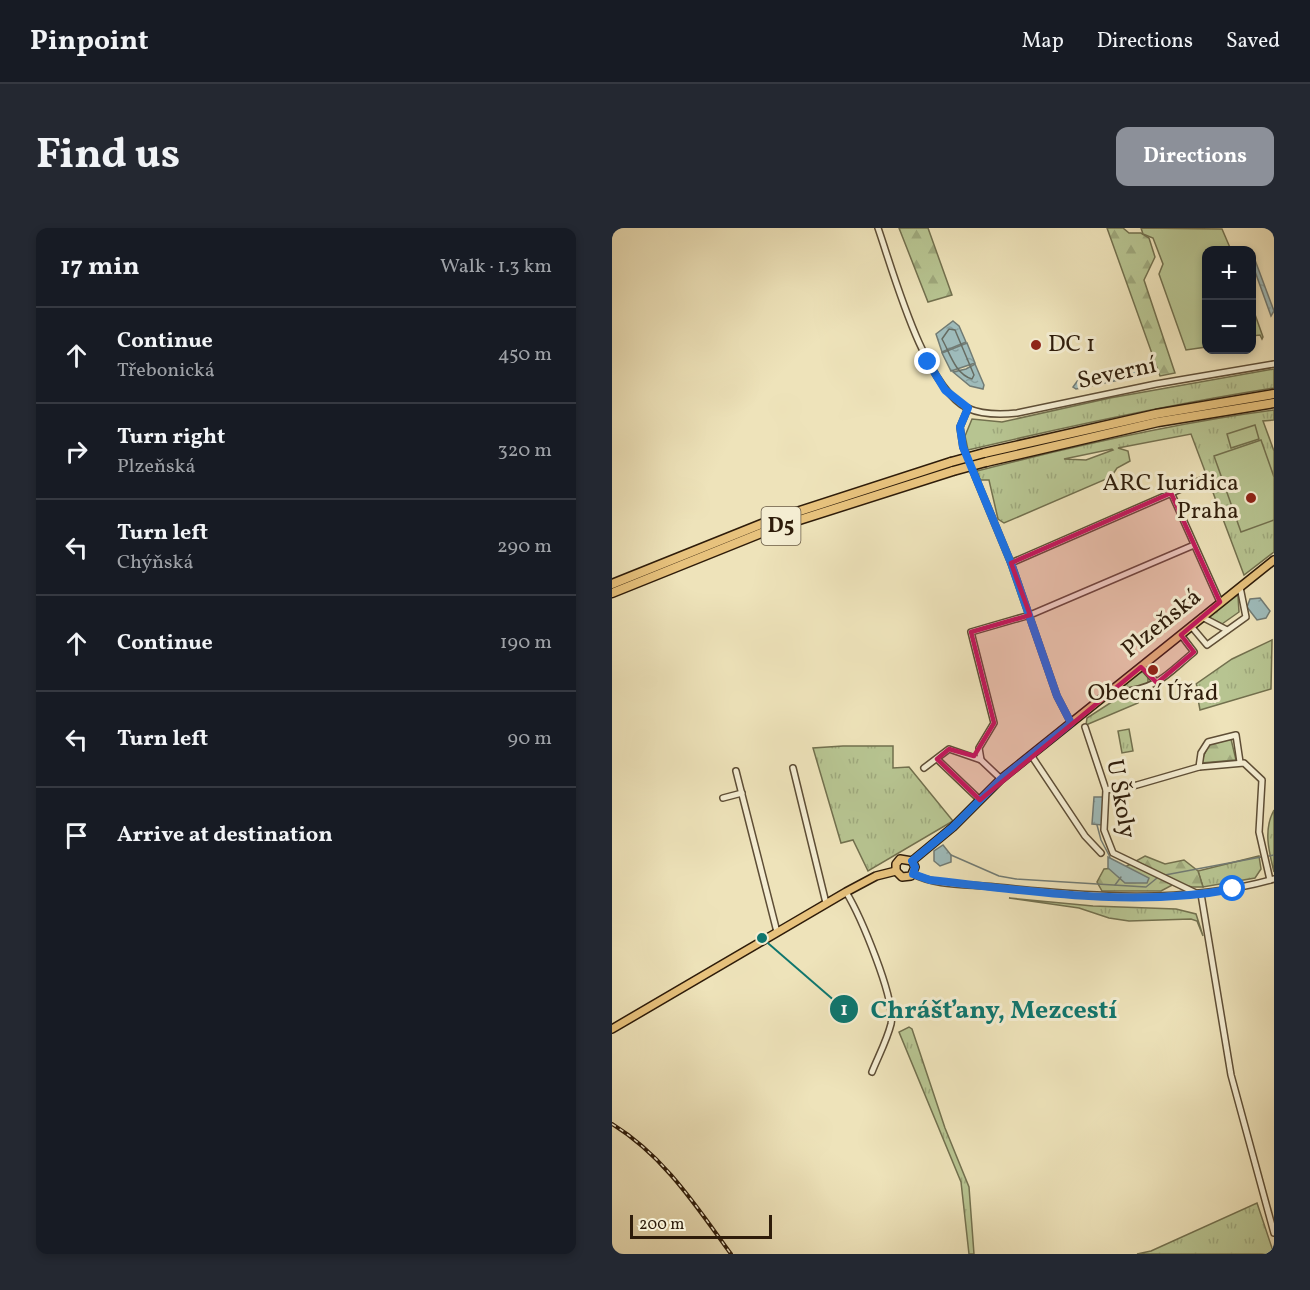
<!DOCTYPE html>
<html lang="en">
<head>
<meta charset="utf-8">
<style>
  :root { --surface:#171b24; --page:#242831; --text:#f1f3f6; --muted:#9ea1a6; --line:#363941; --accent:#8c9099 }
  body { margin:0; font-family:Vollkorn,serif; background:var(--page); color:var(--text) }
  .controls { position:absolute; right:18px; top:18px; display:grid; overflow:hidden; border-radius:12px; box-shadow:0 3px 9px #0003 }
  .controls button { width:54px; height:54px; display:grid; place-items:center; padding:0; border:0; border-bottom:2px solid var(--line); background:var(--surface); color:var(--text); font:30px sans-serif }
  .scale { position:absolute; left:18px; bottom:15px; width:142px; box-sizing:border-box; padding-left:6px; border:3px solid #2e1c0a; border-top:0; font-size:16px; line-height:21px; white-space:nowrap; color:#2e1c0a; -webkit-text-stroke:4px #f4edd2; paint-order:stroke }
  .stop { position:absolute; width:18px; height:18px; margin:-14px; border:4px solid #1a73e8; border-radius:50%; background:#fff }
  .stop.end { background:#1a73e8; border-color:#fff; box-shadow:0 2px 6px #0008 }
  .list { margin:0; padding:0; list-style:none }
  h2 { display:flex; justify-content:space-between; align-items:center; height:78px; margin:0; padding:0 24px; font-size:26px }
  h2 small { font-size:20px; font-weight:400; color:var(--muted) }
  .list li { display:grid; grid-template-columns:39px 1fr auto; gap:18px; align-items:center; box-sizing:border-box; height:96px; padding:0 24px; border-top:2px solid var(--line) }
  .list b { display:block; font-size:22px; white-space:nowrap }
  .list p { margin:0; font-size:20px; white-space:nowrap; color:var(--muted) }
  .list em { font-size:20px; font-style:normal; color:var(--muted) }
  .icon { flex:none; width:33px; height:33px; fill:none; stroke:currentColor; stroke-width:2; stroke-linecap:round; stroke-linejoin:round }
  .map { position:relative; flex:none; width:662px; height:1026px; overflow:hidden; border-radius:12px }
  header { display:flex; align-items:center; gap:36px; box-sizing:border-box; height:84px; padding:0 30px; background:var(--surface); border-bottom:2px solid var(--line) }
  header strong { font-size:28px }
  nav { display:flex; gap:33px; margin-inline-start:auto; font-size:21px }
  .intro { display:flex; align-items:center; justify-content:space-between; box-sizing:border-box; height:144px; padding:0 36px }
  h1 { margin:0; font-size:42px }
  .button { padding:15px 27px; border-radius:12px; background:var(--accent); color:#fff; font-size:21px; font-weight:700 }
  main { display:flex; gap:36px; padding:0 36px }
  aside { flex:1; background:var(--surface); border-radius:12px; box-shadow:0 3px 9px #0003 }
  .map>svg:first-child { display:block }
  .grass { fill:url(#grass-tufts); stroke:#72704e; stroke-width:1.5; fill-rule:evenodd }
  .forest { fill:url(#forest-firs); stroke:#72704e; stroke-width:1.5 }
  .green { fill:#b7c491; stroke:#72704e; stroke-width:1.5 }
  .water { fill:url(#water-ripples); stroke:#717b74; stroke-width:1.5 }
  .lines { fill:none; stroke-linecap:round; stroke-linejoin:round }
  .shore { stroke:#666c62; stroke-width:1.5 }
  .stream { stroke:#717b74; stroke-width:1.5 }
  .minor-casing { stroke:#5e4e36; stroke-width:8 }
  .major-casing { stroke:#2e1c0a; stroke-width:10 }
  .highway-casing { stroke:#2e1c0a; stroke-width:11 }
  .minor { stroke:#f4edd2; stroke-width:5 }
  .major { stroke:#e7c27d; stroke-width:7 }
  .highway { stroke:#e7c27d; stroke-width:8 }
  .rail-casing { stroke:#2e1c0a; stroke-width:4 }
  .rail { stroke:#f4edd2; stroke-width:1.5; stroke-dasharray:4.5; stroke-linecap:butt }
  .highway-bridge-casing { stroke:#2e1c0a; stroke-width:11; stroke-linecap:butt }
  .highway-bridge { stroke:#e7c27d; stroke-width:8 }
  .route { stroke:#1a73e8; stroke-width:8 }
  .marked { fill:#c2185b; fill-opacity:0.2; stroke:#c2185b; stroke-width:4.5; stroke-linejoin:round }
  .poi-dot { fill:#8f2418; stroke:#f4edd2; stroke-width:2 }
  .labels { text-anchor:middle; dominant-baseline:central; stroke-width:6; stroke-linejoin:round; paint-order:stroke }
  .shield { fill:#f4edd2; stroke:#695b46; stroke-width:1.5 }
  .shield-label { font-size:22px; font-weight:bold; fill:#2e1c0a }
  .poi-label { font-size:24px; fill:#2e1c0a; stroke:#f4edd2; text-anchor:start }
  .street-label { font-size:24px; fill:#2e1c0a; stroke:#f4edd2 }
  .leader { fill:none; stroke:#0f766e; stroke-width:2 }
  .callout-dot { fill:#0f766e; stroke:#f4edd2; stroke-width:2 }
  .mark-label { font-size:18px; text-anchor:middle; font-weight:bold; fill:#fff }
  .callout-label { font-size:26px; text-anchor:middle; font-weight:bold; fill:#0f766e; stroke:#f4edd2; stroke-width:6; stroke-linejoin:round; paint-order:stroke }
</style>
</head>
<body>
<header>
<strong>Pinpoint</strong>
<nav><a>Map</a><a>Directions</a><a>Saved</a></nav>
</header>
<div class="intro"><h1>Find us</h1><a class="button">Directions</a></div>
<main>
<aside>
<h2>17 min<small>Walk · 1.3 km</small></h2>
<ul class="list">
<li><svg class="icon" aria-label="ahead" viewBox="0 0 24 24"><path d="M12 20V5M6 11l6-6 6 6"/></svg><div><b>Continue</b><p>Třebonická</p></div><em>450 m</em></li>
<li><svg class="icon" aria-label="right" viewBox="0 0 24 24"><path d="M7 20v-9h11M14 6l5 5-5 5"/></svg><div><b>Turn right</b><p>Plzeňská</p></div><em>320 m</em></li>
<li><svg class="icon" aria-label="left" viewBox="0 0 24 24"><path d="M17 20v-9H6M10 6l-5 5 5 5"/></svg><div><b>Turn left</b><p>Chýňská</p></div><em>290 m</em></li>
<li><svg class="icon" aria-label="ahead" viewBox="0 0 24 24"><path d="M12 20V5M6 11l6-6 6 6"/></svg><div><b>Continue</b></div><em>190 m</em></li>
<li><svg class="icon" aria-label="left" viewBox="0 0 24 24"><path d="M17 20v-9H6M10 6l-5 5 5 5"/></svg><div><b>Turn left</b></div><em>90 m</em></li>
<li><svg class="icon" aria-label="arrive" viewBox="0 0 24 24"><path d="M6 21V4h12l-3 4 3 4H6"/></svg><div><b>Arrive at destination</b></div></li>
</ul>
</aside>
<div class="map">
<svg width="662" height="1026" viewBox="0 0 662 1026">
  <defs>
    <pattern id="grass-tufts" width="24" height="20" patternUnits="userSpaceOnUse" patternTransform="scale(1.5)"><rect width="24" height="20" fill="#b7c491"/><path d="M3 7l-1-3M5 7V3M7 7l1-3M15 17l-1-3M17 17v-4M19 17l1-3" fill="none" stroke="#9ea87c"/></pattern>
    <pattern id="forest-firs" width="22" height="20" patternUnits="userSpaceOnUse" patternTransform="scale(1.5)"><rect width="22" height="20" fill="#b7c491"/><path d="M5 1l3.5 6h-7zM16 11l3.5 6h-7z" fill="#9ea87c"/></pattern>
    <pattern id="water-ripples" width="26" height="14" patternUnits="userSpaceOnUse" patternTransform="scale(1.5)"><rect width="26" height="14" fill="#9ebbba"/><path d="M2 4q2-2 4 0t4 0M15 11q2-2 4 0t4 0" fill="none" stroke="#88a09f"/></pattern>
  </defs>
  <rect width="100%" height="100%" fill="#eee3ba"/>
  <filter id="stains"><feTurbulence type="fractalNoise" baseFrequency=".00333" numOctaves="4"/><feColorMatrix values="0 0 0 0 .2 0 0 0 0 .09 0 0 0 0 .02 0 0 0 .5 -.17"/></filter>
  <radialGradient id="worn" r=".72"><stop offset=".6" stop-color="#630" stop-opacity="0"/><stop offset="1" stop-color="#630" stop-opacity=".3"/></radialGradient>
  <g class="grass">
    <path d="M662 141V160C559 176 458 198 356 222L353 208 360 191 390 194 498 170Z"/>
    <path d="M662 182V192L651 193 662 223V324L632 347 579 206 506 220 516 223 518 233 505 240 499 249 392 295 386 291 377 252H368L365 243C462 218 562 195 662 182ZM501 222 474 232 452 231 500 221Z"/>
    <polygon points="622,367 626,368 627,384 610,396 596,389"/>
    <polygon points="660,412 659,461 588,482 586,471 591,470 584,456 620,431"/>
    <polygon points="531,442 536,447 536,454 530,460 514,463 510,459"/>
    <polygon points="528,465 526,475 474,497 475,490 512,466"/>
    <polygon points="517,501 521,523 510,525 506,503"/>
    <polygon points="231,518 281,518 281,540 297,539 341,593 256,643 241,612 229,615 201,520"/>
    <path d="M662 582V644C657 624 651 602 662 582Z"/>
    <polygon points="647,628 649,641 643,650 591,659 586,643"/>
    <polygon points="397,670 481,678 564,681 584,686 591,708 585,693 579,691 517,693 497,690 467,680"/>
    <polygon points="297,799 300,801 333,900 357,959 362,1026 357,1026 349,954 287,804"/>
    <polygon points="645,975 662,1026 525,1026 539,1023"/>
  </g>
  <g class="forest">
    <polygon points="287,0 316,0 340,67 316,74"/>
    <polygon points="495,0 511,0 517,5 529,5 537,10 543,29 532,52 563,145 548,148"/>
    <polygon points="619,511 624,532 589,535 596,517"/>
    <polygon points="533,628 553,636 572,632 586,643 591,659 580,659 564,655 549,663 490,663 485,654 492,641 513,639"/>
  </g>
  <g class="green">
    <polygon points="529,0 610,1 619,22 594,22 594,119 574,122 547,46 551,36 541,10 531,6"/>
    <polygon points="640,78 651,109 650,111 648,107 640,108"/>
    <polygon points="643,197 647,211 619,220 615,206"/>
    <polygon points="649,212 662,249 662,292 629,304 602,228"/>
  </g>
  <g class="water">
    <polygon points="640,24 662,83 659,88 640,35"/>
    <polygon points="341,93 347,98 354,114 330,124 324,106"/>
    <polygon points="355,115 363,135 339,143 330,125"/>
    <polygon points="363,136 372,157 371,161 358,158 341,144 354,141"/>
    <polygon points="520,136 529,145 526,148 464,161 461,159 466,152 475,154"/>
    <polygon points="648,370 658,383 654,390 645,392 635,379 638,371"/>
    <polygon points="482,569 491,569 490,597 480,596"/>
    <polygon points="331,617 339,627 339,634 328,638 322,633 322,623"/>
    <polygon points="496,629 537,650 535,655 513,655 496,640"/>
  </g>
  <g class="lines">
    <path class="shore" d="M337 101 343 102 362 147 360 151C343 146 338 125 330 111Z"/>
    <g class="stream">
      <polyline points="485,597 489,612 498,629"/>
      <polyline points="339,627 387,648 404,651 534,659 545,650"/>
      <polyline points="657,628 662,627"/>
      <polyline points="553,647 649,629"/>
      <polyline points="503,657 509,649"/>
    </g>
    <defs>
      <g id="minor">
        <path d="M266 0C282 46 312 158 355 180 371 187 388 187 405 185L544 156 662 136"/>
        <polyline points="356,180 348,199 351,219 399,335 445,468 459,495"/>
        <polyline points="557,260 608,374"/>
        <polyline points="399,335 594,250"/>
        <polyline points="590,389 615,402"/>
        <polyline points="579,398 595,417 634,389 628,359"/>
        <polyline points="530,438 545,455"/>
        <path d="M506 458 509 464C547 460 554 447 582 424L569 407"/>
        <polyline points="473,499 494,562 492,602 501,625 584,665"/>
        <polyline points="419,527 473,608 489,625"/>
        <polyline points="325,531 368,572"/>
        <polyline points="369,532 367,520 382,495 359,404 418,387 582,317"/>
        <polyline points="587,539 589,525 596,514 624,507 628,534"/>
        <polyline points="181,540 214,675"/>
        <polyline points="312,540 337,521 369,532 389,551"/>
        <polyline points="124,543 165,704"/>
        <polyline points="494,562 525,557 587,539 632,535 650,552 647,604 658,652"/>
        <polyline points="111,570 130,565"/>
        <path d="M301 646C324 658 357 656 383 659 477 668 570 677 662 651"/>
        <path d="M234 664C248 687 284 771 279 796 275 812 266 829 260 844"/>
        <polyline points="589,666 619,847 662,1005"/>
      </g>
      <g id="major">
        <polyline points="300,633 341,599 389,551 662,332"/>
        <polyline points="284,643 290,649 299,648 303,639 300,633"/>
        <polyline points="284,643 284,636 288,631 300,633"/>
        <polyline points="0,801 234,664 264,648 284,643"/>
      </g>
      <g id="highway">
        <polyline points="372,225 544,186 662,166"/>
        <polyline points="374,234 546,194 662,175"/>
        <polyline points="0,356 157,293 339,234"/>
        <polyline points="0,365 159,301 341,243"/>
      </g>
    </defs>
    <use href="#minor" class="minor-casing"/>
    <use href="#major" class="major-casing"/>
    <use href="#highway" class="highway-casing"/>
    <use href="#minor" class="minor"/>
    <use href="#major" class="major"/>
    <use href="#highway" class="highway"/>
    <defs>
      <path id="rail" d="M0 896C52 928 84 978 119 1026"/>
    </defs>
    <use href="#rail" class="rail-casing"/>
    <use href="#rail" class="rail"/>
    <defs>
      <g id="highway-bridge">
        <polyline points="339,234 372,225"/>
        <polyline points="341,243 374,234"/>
      </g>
    </defs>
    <use href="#highway-bridge" class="highway-bridge-casing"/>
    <use href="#highway-bridge" class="highway-bridge"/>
  </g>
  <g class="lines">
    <path class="route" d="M316 134 333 162 356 180 348 199 351 219 399 335 445 468 459 495 389 551 341 599 300 633 303 639 301 646 318 652C417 663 522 680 621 661"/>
  </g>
  <path class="marked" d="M559 265 608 374 569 407 582 424 545 455 529 439 368 572 325 531 337 521 362 528 382 495 359 404 418 387 399 335Z"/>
  <g class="poi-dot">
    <circle cx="424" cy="117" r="6"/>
    <circle cx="639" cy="270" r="6"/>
    <circle cx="541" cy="442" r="6"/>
  </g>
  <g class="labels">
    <rect class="shield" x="149.5" y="279" width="39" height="38" rx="4.5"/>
    <g class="shield-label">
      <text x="169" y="298">D5</text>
    </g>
    <g class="poi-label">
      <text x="436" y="117">DC 1</text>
      <text x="627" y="256" text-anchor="end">ARC Iuridica<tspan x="627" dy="28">Praha</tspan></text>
      <text x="541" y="466" text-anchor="middle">Obecní Úřad</text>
    </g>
    <g class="street-label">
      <text transform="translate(505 146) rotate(-12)">Severní</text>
      <text transform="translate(550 396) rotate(-39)">Plzeňská</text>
      <text transform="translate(508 571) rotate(80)">U Školy</text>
    </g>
  </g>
  <path class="leader" d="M150 710L232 781"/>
  <g class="callout-dot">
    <circle cx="150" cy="710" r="6"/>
    <circle cx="232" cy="781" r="15"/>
  </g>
  <g class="mark-label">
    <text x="232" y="787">1</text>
  </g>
  <g class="callout-label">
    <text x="382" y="790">Chrášťany, Mezcestí</text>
  </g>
  <rect width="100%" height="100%" filter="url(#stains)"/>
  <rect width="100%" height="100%" fill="url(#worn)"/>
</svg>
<div class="controls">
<button>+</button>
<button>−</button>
</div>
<div class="scale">200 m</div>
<div class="stop" style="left:621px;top:661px"></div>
<div class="stop end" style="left:316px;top:134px"></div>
</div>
</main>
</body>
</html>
